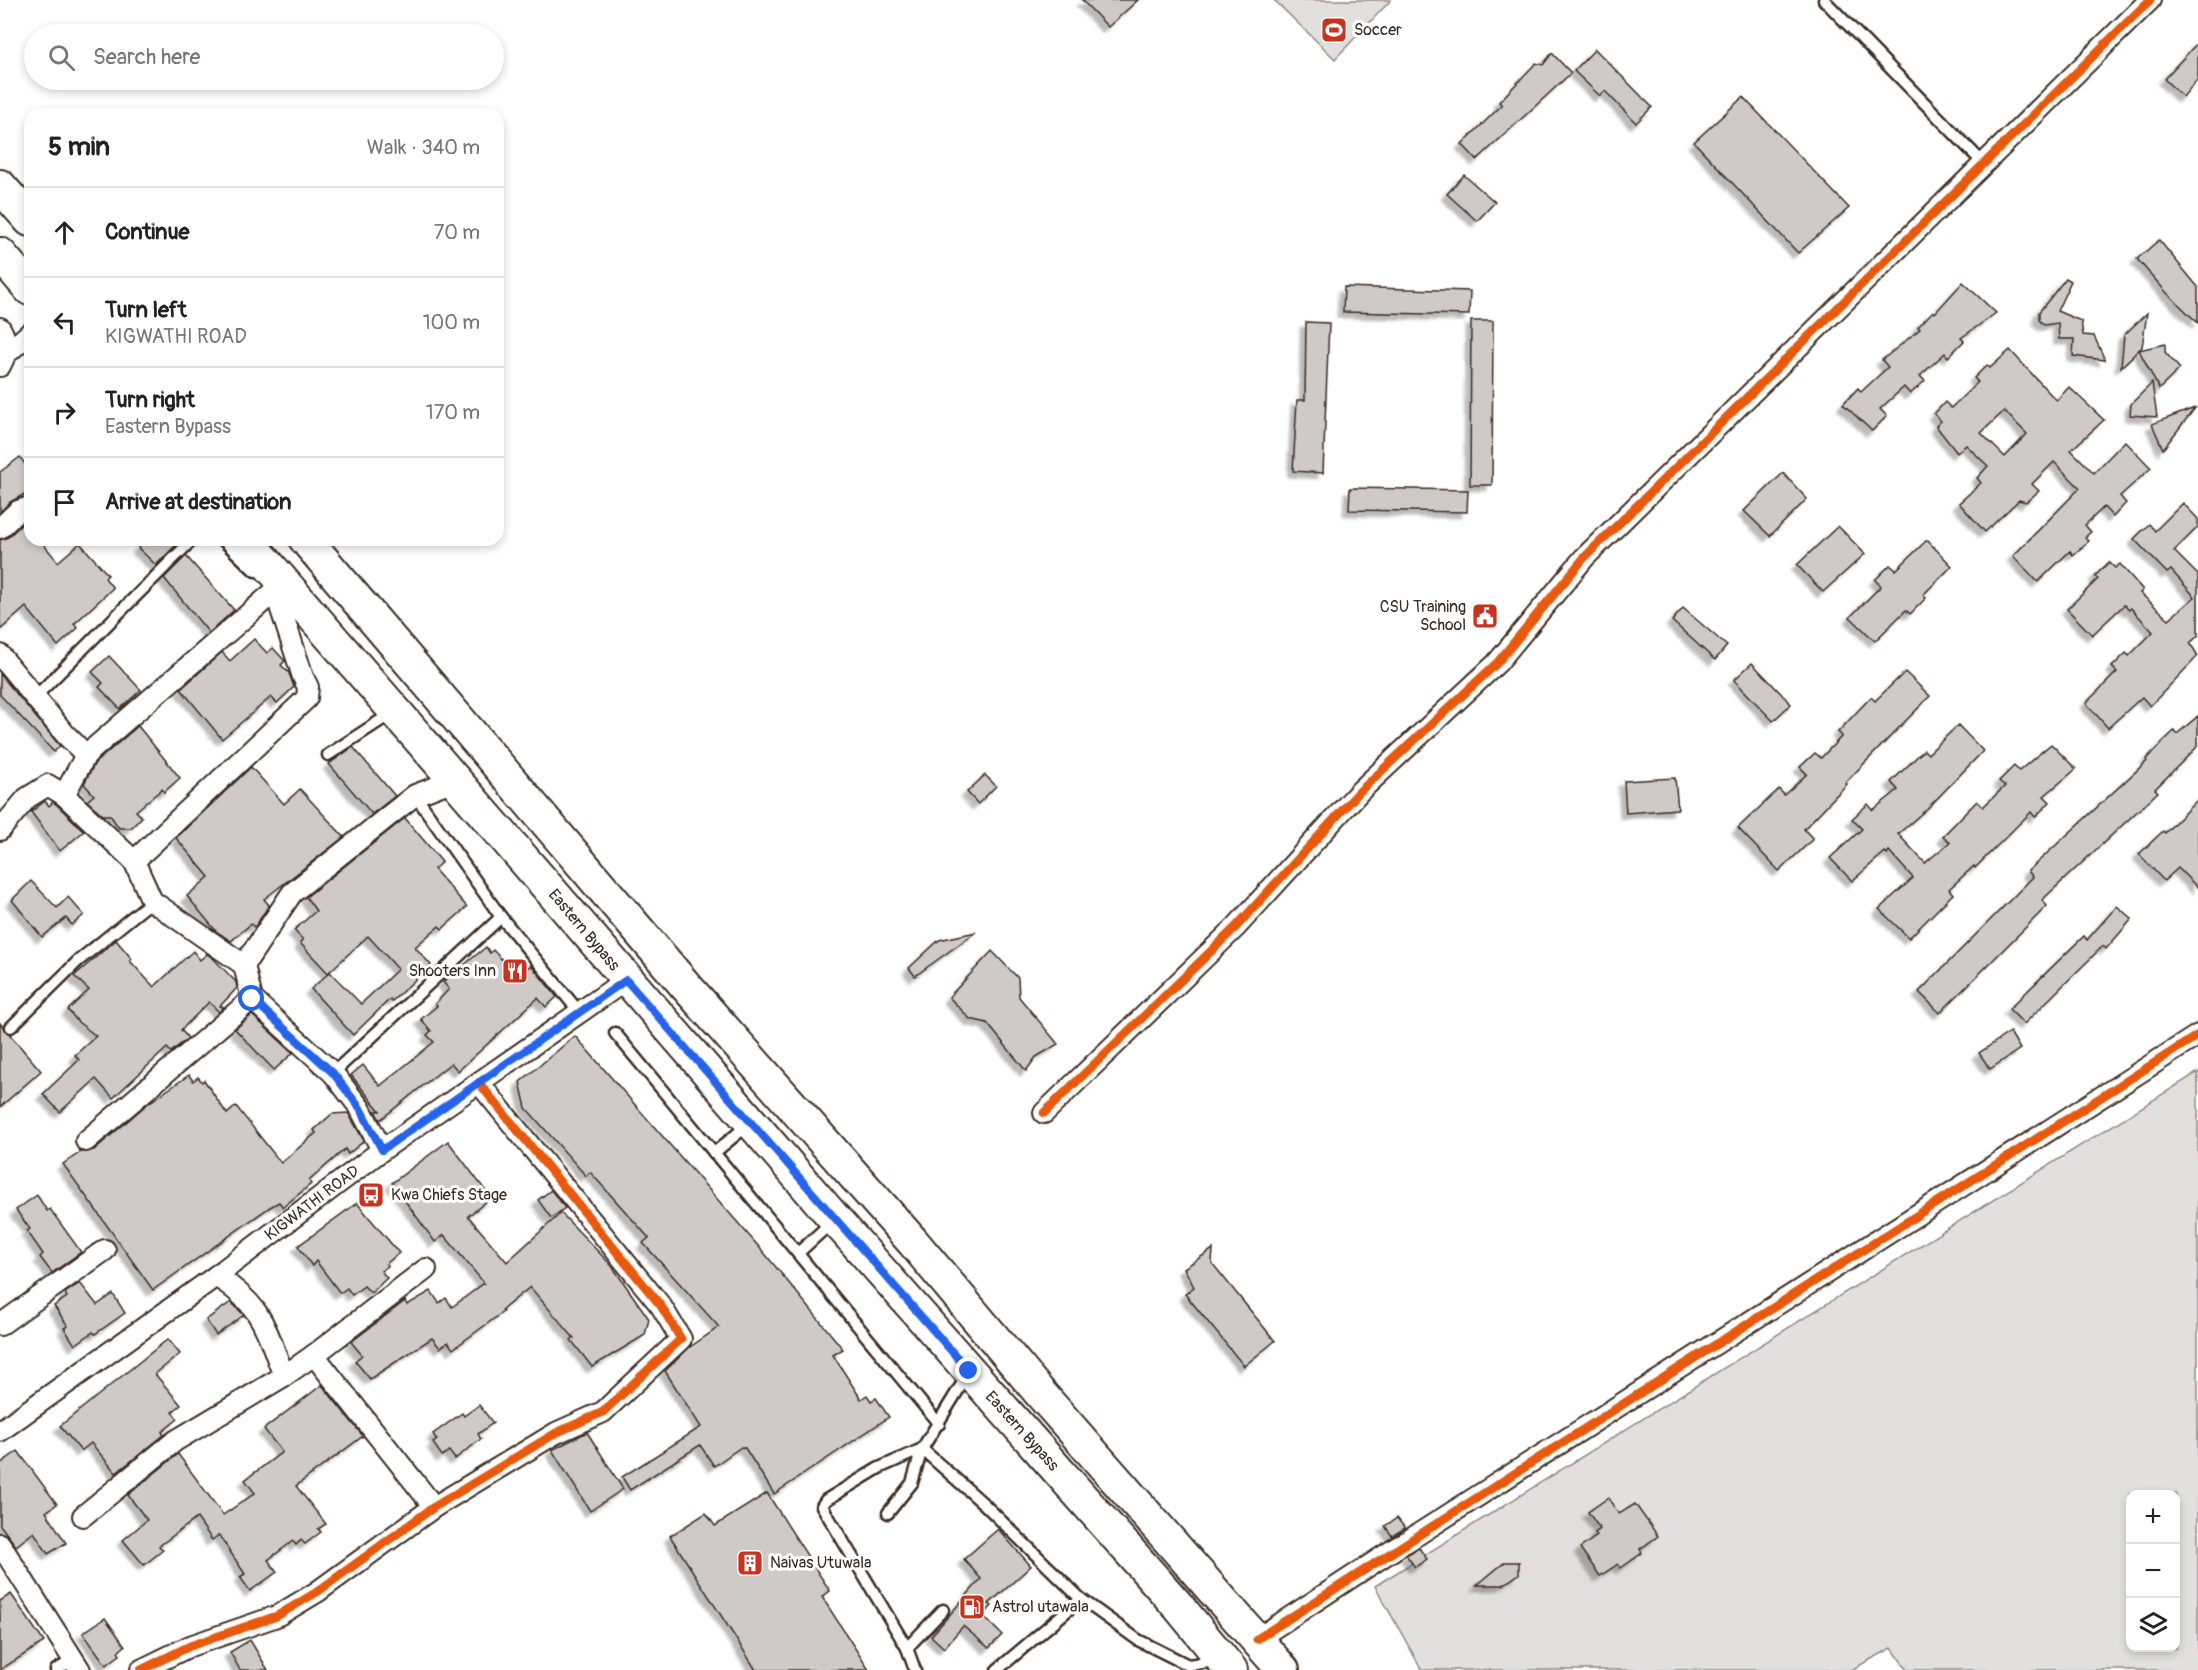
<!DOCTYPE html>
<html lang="en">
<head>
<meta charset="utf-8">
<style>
  :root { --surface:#fff; --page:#f6f6f6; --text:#222; --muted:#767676; --line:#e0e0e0 }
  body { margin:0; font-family:Pangolin,sans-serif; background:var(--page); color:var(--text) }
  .controls { position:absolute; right:18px; bottom:18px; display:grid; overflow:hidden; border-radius:12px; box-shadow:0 3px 9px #0003 }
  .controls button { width:54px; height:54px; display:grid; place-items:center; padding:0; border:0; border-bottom:2px solid var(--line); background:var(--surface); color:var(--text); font:30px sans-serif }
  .stop { position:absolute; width:18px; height:18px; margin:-14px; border:4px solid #2563eb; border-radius:50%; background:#fff }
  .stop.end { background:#2563eb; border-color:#fff; box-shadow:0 2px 6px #0008 }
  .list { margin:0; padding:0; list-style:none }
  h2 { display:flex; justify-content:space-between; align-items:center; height:78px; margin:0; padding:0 24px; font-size:26px }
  h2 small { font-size:20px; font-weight:400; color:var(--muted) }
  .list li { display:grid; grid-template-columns:39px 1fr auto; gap:18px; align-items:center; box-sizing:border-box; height:90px; padding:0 24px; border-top:2px solid var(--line) }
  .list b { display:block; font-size:22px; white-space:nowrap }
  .list p { margin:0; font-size:20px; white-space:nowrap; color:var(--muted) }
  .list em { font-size:20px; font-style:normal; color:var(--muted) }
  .icon { flex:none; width:33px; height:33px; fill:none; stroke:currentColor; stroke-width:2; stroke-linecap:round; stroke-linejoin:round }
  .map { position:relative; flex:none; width:2198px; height:1670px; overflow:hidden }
  .search { position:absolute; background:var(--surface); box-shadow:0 3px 9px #0003; left:24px; top:24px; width:480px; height:66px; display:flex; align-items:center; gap:15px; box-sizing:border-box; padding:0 21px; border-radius:33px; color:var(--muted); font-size:22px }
  .panel { position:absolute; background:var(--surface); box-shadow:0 3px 9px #0003; left:24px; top:108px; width:480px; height:438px; border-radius:18px }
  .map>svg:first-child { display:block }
  .green { fill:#e2e0de; stroke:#8e857e; stroke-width:1.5; fill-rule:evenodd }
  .building { fill:#cfcac7; stroke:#3b2a1e; stroke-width:1.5; fill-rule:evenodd; filter:url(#shadow) }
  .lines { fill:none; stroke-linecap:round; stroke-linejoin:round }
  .service-casing { stroke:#3b2a1e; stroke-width:15 }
  .minor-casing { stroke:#3b2a1e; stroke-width:24 }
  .primary-casing { stroke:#3b2a1e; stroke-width:36 }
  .service { stroke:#fff; stroke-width:10 }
  .minor { stroke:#fff; stroke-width:20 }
  .primary { stroke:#fff; stroke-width:32 }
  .cycleway-casing { stroke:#fff; stroke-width:13 }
  .cycleway { stroke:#e8590c; stroke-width:9 }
  .route { stroke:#2563eb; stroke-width:8 }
  .labels { text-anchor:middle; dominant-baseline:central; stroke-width:6; stroke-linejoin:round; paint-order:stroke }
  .poi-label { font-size:16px; fill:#3b2a1e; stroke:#fff; text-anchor:start }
  .street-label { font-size:16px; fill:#3b2a1e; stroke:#fff }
</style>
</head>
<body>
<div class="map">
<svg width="2198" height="1670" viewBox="0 0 2198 1670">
  <defs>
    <filter id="shadow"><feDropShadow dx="-5.5" dy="5.5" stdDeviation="1.5" flood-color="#0004"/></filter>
  </defs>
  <rect width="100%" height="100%" fill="#fff"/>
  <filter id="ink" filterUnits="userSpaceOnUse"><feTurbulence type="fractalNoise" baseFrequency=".0167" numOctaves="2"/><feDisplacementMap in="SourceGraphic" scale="12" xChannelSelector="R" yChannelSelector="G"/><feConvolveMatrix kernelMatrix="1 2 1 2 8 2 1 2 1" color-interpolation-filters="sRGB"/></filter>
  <g filter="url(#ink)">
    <g class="green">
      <polygon points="1274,0 1391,0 1335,59"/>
      <path d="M2198 1072V1670H1907L1892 1648 1851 1670H1422L1375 1586ZM2130 1494H2176V1648H2130Z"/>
    </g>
    <g class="building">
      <polygon points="1082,0 1138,0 1108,27"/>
      <polygon points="2198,42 2198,79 2183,97 2164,79"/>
      <polygon points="1595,49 1652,107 1636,123 1605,91 1600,96 1574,71"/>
      <polygon points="1552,53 1571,73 1477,160 1462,144 1502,105 1499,102 1536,63 1543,65"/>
      <polygon points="1743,97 1849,208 1798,253 1694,142"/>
      <polygon points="1464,175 1495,202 1477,221 1447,194"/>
      <polygon points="2159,240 2198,287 2198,323 2167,293 2137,259"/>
      <polygon points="2066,278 2071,281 2057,311 2081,321 2083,335 2094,336 2105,360 2073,356 2074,339 2059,339 2058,323 2044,325 2039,320 2039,312"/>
      <polygon points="1963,282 1996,313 1961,338 1964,341 1948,357 1945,353 1920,376 1925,381 1910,394 1904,387 1880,409 1887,416 1872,431 1843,404 1858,388 1861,392 1888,367 1882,360 1920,329 1918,327 1933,311 1935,313"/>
      <polygon points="1344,287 1470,291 1469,315 1343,312"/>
      <polygon points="2147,313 2142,347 2121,367 2124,335"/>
      <polygon points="1471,321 1493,321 1492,485 1470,485"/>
      <polygon points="1306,322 1329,323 1323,473 1293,471 1297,400 1305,400"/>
      <polygon points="2165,344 2165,352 2180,369 2159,389 2139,350"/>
      <path d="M2010 350 2054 398 2057 400 2069 387 2104 420 2071 450 2094 473 2125 441 2151 468 2120 496 2126 503 2113 517 2104 507 2085 525 2091 532 2085 537 2089 541 2073 555 2070 551 2038 582 2013 556 2080 488 2054 462 2032 484 2039 491 2026 502 2019 500 1985 532 1959 503 1981 483 1977 478 1988 466 1966 445 1957 453 1936 426 1941 421 1934 414 1945 402 1951 408 1978 382 1974 378 1987 365 1990 368ZM2004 411 2027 434 2005 457 1981 433Z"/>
      <polygon points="2152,383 2157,417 2130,415 2131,404"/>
      <polygon points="2195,408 2163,449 2152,424"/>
      <polygon points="20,457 30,471 30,491 10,502 0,512 0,472"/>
      <polygon points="1783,473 1807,499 1770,536 1744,511"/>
      <polygon points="1350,488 1468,490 1467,512 1349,510"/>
      <polygon points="2183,503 2198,519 2198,527 2174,551 2198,575 2198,636 2190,643 2198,656 2150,706 2142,697 2108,728 2086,703 2117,672 2112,667 2126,653 2129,656 2153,632 2131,608 2129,610 2124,605 2092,635 2067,609 2098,579 2095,576 2109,562 2115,568 2120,564 2143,590 2140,593 2169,619 2195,597 2171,570 2167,573 2134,539 2149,524 2155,531"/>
      <polygon points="24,522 30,527 30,540 40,540 58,562 80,543 108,575 105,578 113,588 74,624 78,628 58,646 26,607 0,630 0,540 8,537"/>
      <polygon points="1838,526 1865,554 1823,592 1797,565"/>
      <polygon points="147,540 172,540 176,545 156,565 138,548"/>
      <polygon points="1927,540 1952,566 1923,595 1926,598 1910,614 1906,610 1875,641 1850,617 1881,586 1875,580 1890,565 1896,570"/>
      <polygon points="186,556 234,610 209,633 164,578"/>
      <polygon points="1683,608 1727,646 1715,660 1672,621"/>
      <polygon points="254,639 267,653 273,648 285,661 281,665 289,673 294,687 277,703 271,697 222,739 181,689 222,652 230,661"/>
      <polygon points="109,656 141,690 120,709 99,687 103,683 92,672"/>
      <polygon points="1752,663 1791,704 1773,721 1734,680"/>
      <polygon points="1905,672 1930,696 1845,783 1847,784 1804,829 1813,839 1779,871 1738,828 1779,789 1784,795 1807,774 1800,767 1815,753 1821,758 1842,736 1838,732 1871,697 1875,701"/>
      <polygon points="0,674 60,746 54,752 0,695"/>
      <polygon points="2198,716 2198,746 2155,789 2158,792 2042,900 2047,906 1940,1013 1919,992 2033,877 2028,871 2147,761 2146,759 2174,731 2177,734"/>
      <polygon points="1958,725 1983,751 1929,807 1898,834 1925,863 1950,842 1943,836 1977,801 1983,807 2005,786 1999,781 2014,766 2019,771 2051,744 2076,769 2044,796 2050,802 2035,817 2031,812 1975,868 1974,866 1949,889 1953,894 1909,938 1879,909 1913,878 1889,851 1887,854 1885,852 1852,881 1830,858 1862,829 1852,819 1868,804 1873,810 1898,790 1891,782 1924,750 1928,754"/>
      <polygon points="138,726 180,778 164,792 162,789 136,811 142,817 131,828 119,828 110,815 103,815 87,801 94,795 84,784 95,763"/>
      <polygon points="353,747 395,796 372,814 329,764"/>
      <polygon points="251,767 284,804 300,789 344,837 264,899 269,905 257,924 254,927 251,924 231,941 216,931 187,896 209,877 176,838"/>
      <polygon points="985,775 996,786 978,804 967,792"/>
      <polygon points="1675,778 1678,809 1626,813 1624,781"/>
      <polygon points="2198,799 2198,888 2178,868 2164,881 2139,854 2163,831 2165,833"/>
      <polygon points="45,801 49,806 53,802 57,805 84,831 60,851 31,812"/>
      <polygon points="405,818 442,862 434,869 467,907 442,929 439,926 415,947 431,965 392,1001 390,999 353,1035 311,989 330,972 361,1004 398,969 368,936 328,973 300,943 303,940 294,930 316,911 306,897"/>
      <polygon points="31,881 57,908 68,897 84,915 72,925 66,918 42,937 12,900"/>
      <polygon points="2117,906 2132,919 2106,949 2103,946 2024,1024 2009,1009 2084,936 2087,940"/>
      <polygon points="976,932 915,976 909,968 939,940"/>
      <polygon points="116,940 132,959 130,961 154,987 193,951 200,960 207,954 214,959 236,982 237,988 220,1006 224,1007 219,1012 209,1002 181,1030 188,1038 171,1052 167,1048 113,1098 96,1079 60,1112 43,1094 79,1060 75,1055 96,1036 78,1022 68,1010 89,990 74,976"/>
      <polygon points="486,947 490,953 493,950 517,976 531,965 557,997 546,1007 538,998 458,1071 451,1063 380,1120 375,1111 380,1111 351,1075 363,1065 380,1086 434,1042 427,1035 431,1031 421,1019 437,1006 435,1004 449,989 443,982"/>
      <polygon points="992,951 1018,978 1019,997 1058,1044 1036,1057 1026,1071 987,1023 970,1019 949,997"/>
      <polygon points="252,1015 293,1053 274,1070 235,1029"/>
      <polygon points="0,1023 41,1071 0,1107"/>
      <polygon points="2010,1032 2020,1049 1990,1069 1979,1053"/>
      <polygon points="575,1036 766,1255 843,1349 833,1355 861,1399 867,1395 871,1401 876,1398 889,1417 774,1494 745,1448 741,1447 714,1466 700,1445 630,1490 622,1477 701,1427 665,1371 690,1347 719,1327 643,1243 649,1238 590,1172 586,1176 526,1108 520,1082"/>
      <polygon points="189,1075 193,1081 198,1077 202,1082 204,1080 227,1114 236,1106 281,1163 316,1133 314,1130 332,1114 348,1113 364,1141 348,1154 345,1149 309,1181 311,1184 283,1207 279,1202 270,1207 153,1290 63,1164 81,1152 94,1150 146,1105"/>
      <polygon points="448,1141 491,1198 468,1216 507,1262 561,1213 612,1266 649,1319 645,1335 592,1367 571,1340 574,1338 530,1287 502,1310 503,1312 453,1349 448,1342 440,1348 432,1338 370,1379 355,1361 362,1355 351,1342 405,1301 407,1305 431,1291 439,1303 446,1298 452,1307 484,1283 444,1235 435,1242 392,1183"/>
      <polygon points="551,1190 565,1208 551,1218 538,1200"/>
      <polygon points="37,1195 47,1211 50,1209 81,1252 52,1273 40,1257 43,1254 27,1231 30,1229 16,1210"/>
      <polygon points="357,1203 399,1253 386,1264 388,1266 381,1271 387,1278 371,1293 364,1286 352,1295 347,1288 340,1293 316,1261 312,1266 298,1246"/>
      <polygon points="1213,1249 1212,1263 1275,1341 1244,1366 1185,1294 1194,1287 1184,1268"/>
      <polygon points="80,1283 97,1305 113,1294 125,1313 95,1334 93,1332 75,1345 64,1328 68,1326 54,1306 67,1297 65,1293"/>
      <polygon points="231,1302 244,1315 216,1335 206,1320"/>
      <polygon points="168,1339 180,1354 155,1374 181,1405 172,1412 178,1419 162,1432 164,1435 116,1473 91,1443 81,1451 60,1426"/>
      <polygon points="322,1385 363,1436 296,1486 326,1524 318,1529 321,1532 305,1544 301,1540 296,1545 293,1541 268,1560 277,1572 250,1591 240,1577 245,1574 219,1535 212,1540 197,1518 159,1546 163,1550 144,1565 123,1540 147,1520 128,1495 178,1454 223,1515 255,1493 245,1480 282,1452 264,1429"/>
      <polygon points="479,1405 493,1423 478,1434 481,1439 455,1459 449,1451 442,1456 433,1443 437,1440 433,1434 462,1413 464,1416"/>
      <polygon points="587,1432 623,1489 590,1511 552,1450"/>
      <polygon points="18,1451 57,1504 46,1512 66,1543 48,1554 34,1532 16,1546 0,1525 0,1464"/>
      <polygon points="767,1493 830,1591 822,1597 869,1670 756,1670 670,1536 706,1513 715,1526"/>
      <polygon points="1608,1498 1619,1514 1635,1504 1658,1536 1640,1549 1642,1553 1621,1568 1618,1564 1600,1576 1580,1548 1597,1536 1595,1533 1600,1529 1588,1512"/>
      <polygon points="1397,1518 1405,1528 1392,1536 1385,1526"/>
      <polygon points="998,1529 1031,1566 989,1604 992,1606 983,1616 1002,1635 989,1648 963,1626 944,1648 931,1636 981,1579 964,1559"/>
      <polygon points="1419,1548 1427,1559 1415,1567 1406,1555"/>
      <polygon points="1505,1562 1519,1562 1519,1574 1503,1585 1477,1585"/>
      <polygon points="11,1594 44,1642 0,1670 0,1601"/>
      <polygon points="105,1618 125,1646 118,1652 120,1655 106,1665 83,1633"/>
      <polygon points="250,1640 268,1670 240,1670 230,1652"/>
    </g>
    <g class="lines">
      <defs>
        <g id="service">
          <polyline points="1824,0 1984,164"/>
          <polyline points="223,540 255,571"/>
          <polyline points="34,698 192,540"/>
          <polyline points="328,755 392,713"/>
          <polyline points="501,917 580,1013"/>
          <polyline points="11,1027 78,961 152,901"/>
          <polyline points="615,1033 939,1424"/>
          <polyline points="333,1073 501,917 415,795"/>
          <polyline points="714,1153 749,1124"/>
          <polyline points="798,1253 833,1221"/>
          <polyline points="968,1374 922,1449 985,1505 1081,1599 1138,1640 1188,1665 1216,1661"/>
          <polyline points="922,1449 879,1468 826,1500 822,1506 907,1648 943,1610"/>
          <polyline points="888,1513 912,1483 922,1449"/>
          <polyline points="907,1648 915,1670"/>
          <polyline points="56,1670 73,1660"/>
          <polyline points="997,1670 1081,1599"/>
        </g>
        <g id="minor">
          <path d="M0 328C8 342 8 352 0 366"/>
          <polyline points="6,354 30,333"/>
          <polyline points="0,528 18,511 30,507"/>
          <polyline points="0,655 65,734 86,755"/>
          <polyline points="64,795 134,861 152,901 244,965 252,999 333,1073 360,1108 382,1150"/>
          <polyline points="0,830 27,798 48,785 64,795 86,755 275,591 296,597"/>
          <polyline points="134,861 307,698 308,687 303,677 275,591"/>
          <polyline points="244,965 292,893 415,795 457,779"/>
          <polyline points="1044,1113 1236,927 1359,792 1497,663 1584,558 2150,0"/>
          <polyline points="86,1141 252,999"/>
          <polyline points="426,1269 314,1355 434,1507"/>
          <path d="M216 1276C263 1306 265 1327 284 1376"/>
          <polyline points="0,1325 105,1250"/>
          <polyline points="0,1431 216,1276 382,1150 626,980"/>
          <polyline points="83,1516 175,1441 284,1376 314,1355"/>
          <polyline points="1406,1542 2198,1035"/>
          <polyline points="0,1544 80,1670"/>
          <polyline points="1257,1639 1399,1546"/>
          <polyline points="141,1670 190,1646 277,1616 317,1592 434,1507 556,1433 603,1412 681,1339 661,1306 479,1083"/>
        </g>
        <g id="primary">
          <polyline points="0,186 30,220"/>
          <polyline points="0,254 30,289"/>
          <polyline points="247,540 835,1219 1179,1607 1231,1670"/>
          <polyline points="306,540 685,985 913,1242 1040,1393 1283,1670"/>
        </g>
      </defs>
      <use href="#service" class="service-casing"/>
      <use href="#minor" class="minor-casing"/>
      <use href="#primary" class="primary-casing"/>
      <use href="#service" class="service"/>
      <use href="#minor" class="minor"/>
      <use href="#primary" class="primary"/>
      <defs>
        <g id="cycleway">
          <polyline points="1044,1113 1236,927 1359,792 1497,663 1584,558 2150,0"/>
          <polyline points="1257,1639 2198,1035"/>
          <polyline points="141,1670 190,1646 277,1616 317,1592 434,1507 556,1433 603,1412 681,1339 661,1306 479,1083"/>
        </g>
      </defs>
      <use href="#cycleway" class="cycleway-casing"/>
      <use href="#cycleway" class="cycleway"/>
    </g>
  </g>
  <g class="lines" filter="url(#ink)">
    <polyline class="route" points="252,999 333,1073 360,1108 382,1150 626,980 969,1371"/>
  </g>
  <defs>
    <symbol id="stadium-square" viewBox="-11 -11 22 22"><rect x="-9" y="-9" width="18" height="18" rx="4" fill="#c8321e" stroke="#fff"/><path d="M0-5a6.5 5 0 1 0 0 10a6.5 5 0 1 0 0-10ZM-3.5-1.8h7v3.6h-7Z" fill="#fff"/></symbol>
    <symbol id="civic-square" viewBox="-11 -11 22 22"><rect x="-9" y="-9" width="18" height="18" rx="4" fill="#c8321e" stroke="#fff"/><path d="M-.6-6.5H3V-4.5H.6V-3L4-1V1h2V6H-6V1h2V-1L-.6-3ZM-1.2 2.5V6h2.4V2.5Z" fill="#fff"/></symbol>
    <symbol id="restaurant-square" viewBox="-11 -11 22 22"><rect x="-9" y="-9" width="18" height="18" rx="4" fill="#c8321e" stroke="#fff"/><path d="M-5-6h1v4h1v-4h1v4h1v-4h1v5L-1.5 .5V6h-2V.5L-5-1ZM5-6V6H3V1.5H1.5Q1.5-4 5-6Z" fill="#fff"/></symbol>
    <symbol id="bus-square" viewBox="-11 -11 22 22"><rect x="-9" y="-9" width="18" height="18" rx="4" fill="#c8321e" stroke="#fff"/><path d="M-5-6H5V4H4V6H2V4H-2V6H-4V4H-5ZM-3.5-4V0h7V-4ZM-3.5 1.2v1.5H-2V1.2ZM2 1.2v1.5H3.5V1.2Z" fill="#fff"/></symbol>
    <symbol id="building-square" viewBox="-11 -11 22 22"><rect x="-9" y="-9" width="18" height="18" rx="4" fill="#c8321e" stroke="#fff"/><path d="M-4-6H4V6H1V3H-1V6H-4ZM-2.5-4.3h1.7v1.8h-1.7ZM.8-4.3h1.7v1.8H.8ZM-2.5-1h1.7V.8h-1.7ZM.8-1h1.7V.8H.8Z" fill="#fff"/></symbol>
    <symbol id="fuel-square" viewBox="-11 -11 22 22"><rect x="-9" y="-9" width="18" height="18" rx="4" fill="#c8321e" stroke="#fff"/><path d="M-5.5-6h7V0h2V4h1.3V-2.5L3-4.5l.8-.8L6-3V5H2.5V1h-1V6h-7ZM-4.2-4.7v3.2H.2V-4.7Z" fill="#fff"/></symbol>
  </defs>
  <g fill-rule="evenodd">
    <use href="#stadium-square" x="1319" y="15" width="30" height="30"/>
    <use href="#civic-square" x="1470" y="601" width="30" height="30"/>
    <use href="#restaurant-square" x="500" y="956" width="30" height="30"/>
    <use href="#bus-square" x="356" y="1180" width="30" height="30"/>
    <use href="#building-square" x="735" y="1548" width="30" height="30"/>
    <use href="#fuel-square" x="957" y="1592" width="30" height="30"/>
  </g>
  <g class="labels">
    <g class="poi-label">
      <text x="1354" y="30">Soccer</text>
      <text x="1466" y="607" text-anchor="end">CSU Training<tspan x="1466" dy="18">School</tspan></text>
      <text x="496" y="971" text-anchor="end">Shooters Inn</text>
      <text x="391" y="1195">Kwa Chiefs Stage</text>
      <text x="770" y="1563">Naivas Utuwala</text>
      <text x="992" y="1607">Astrol utawala</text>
    </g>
    <g class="street-label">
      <text transform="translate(584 930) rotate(50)">Eastern Bypass</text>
      <text transform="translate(312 1203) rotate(-37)">KIGWATHI ROAD</text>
      <text transform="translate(1022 1431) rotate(48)">Eastern Bypass</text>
    </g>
  </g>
</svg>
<div class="controls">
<button>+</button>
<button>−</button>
<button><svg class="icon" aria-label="layers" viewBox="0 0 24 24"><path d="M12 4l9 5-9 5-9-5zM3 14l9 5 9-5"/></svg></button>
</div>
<div class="stop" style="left:252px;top:999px"></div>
<div class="stop end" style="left:969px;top:1371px"></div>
<div class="search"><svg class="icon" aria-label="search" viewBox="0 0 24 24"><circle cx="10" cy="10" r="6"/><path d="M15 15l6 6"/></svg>Search here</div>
<section class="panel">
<h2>5 min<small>Walk · 340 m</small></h2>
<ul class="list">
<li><svg class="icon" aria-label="ahead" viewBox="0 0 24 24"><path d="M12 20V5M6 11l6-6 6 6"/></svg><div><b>Continue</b></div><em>70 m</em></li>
<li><svg class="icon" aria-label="left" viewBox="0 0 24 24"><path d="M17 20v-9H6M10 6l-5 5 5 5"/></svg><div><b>Turn left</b><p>KIGWATHI ROAD</p></div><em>100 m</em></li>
<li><svg class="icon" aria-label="right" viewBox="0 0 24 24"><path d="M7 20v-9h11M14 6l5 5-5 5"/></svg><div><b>Turn right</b><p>Eastern Bypass</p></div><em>170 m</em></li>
<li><svg class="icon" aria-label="arrive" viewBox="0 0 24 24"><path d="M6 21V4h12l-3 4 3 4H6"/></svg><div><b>Arrive at destination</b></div></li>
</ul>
</section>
</div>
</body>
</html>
